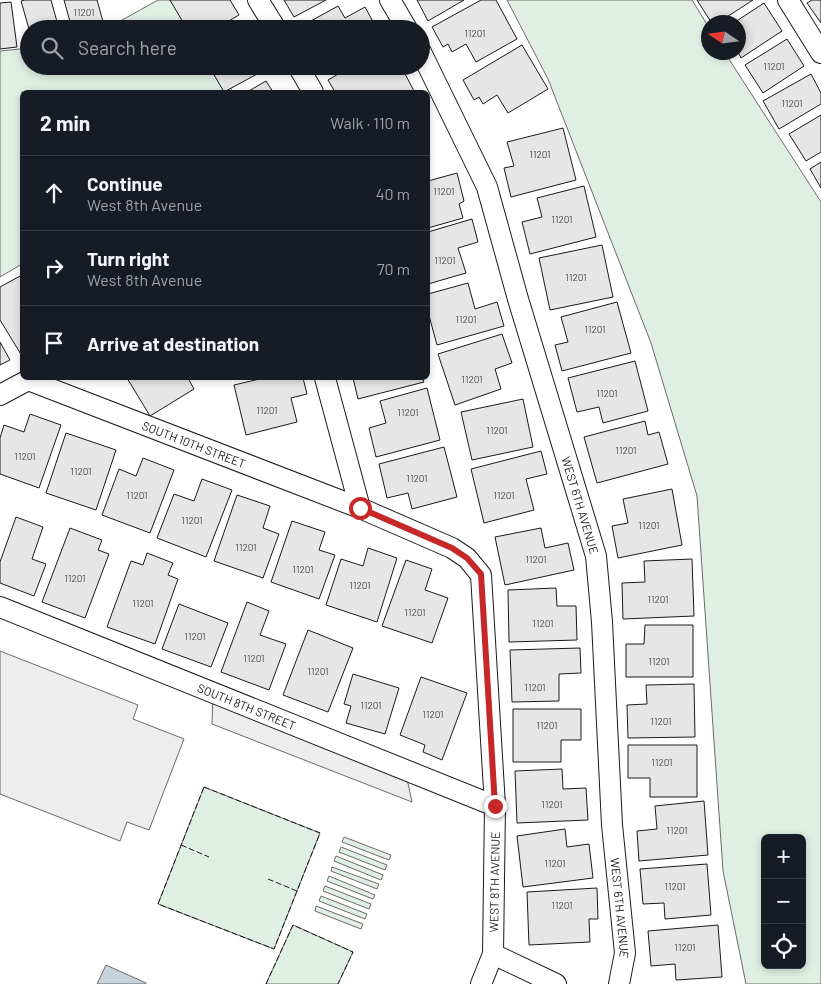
<!DOCTYPE html>
<html lang="en">
<head>
<meta charset="utf-8">
<style>
  :root { --surface:#171b24; --page:#20242c; --text:#f1f3f6; --muted:#9ea1a6; --line:#363941 }
  body { margin:0; font-family:Barlow,sans-serif; background:var(--page); color:var(--text) }
  .controls { position:absolute; right:15px; bottom:15px; display:grid; overflow:hidden; border-radius:8px; box-shadow:0 2px 8px #0003 }
  .controls button { width:45px; height:45px; display:grid; place-items:center; padding:0; border:0; border-bottom:1px solid var(--line); background:var(--surface); color:var(--text); font:25px sans-serif }
  .compass { position:absolute; left:701px; top:15px; width:45px; height:45px; border-radius:50%; background:var(--surface); box-shadow:0 2px 8px #0003; rotate:283deg }
  .stop { position:absolute; width:15px; height:15px; margin:-11px; border:4px solid #c62828; border-radius:50%; background:#fff }
  .stop.end { background:#c62828; border-color:#fff; box-shadow:0 1px 5px #0008 }
  .list { margin:0; padding:0; list-style:none }
  h2 { display:flex; justify-content:space-between; align-items:center; height:65px; margin:0; padding:0 20px; font-size:21px }
  h2 small { font-size:16px; font-weight:400; color:var(--muted) }
  .list li { display:grid; grid-template-columns:32px 1fr auto; gap:15px; align-items:center; box-sizing:border-box; height:75px; padding:0 20px; border-top:1px solid var(--line) }
  .list b { display:block; font-size:19px; white-space:nowrap }
  .list p { margin:0; font-size:16px; white-space:nowrap; color:var(--muted) }
  .list em { font-size:16px; font-style:normal; color:var(--muted) }
  .icon { flex:none; width:28px; height:28px; fill:none; stroke:currentColor; stroke-width:2; stroke-linecap:round; stroke-linejoin:round }
  .map { position:relative; flex:none; width:821px; height:984px; overflow:hidden }
  .search { position:absolute; background:var(--surface); box-shadow:0 2px 8px #0003; left:20px; top:20px; width:410px; height:55px; display:flex; align-items:center; gap:12px; box-sizing:border-box; padding:0 18px; border-radius:28px; color:var(--muted); font-size:19px }
  .panel { position:absolute; background:var(--surface); box-shadow:0 2px 8px #0003; left:20px; top:90px; width:410px; height:290px; border-radius:8px }
  .map>svg:first-child { display:block }
  .green { fill:#e0efe3; stroke:#6a6a6a; fill-rule:evenodd }
  .parking { fill:#ededed; stroke:#6a6a6a }
  .water { fill:#c6d2dc; stroke:#6a6a6a }
  .building { fill:#e6e6e6; stroke:#1a1a1a }
  .lines { fill:none; stroke-linecap:round; stroke-linejoin:round }
  .minor-casing { stroke:#1a1a1a; stroke-width:22 }
  .minor { stroke:#fff; stroke-width:20 }
  .fence { stroke:#1a1a1a; stroke-width:1; stroke-dasharray:6 2.5; stroke-linecap:butt }
  .route { stroke:#c62828; stroke-width:6 }
  .labels { text-anchor:middle; dominant-baseline:central; stroke-width:4; stroke-linejoin:round; paint-order:stroke }
  .number-label { font-size:10px; fill:#4d4d4d }
  .street-label { font-size:12px; fill:#1a1a1a; stroke:#fff }
</style>
</head>
<body>
<div class="map">
<svg width="821" height="984" viewBox="0 0 821 984">
  <rect width="100%" height="100%" fill="#fff"/>
  <g class="green">
    <polygon points="158,0 172,0 191,29 106,29"/>
    <path d="M507 0H692L708 26V52L725 53 821 202V984H746L723 871 697 496 651 343 548 79ZM765 838H802V965H765Z"/>
    <polygon points="29,48 29,66 216,66 233,92 22,92 22,264 0,277 0,51"/>
    <polygon points="204,787 320,833 274,949 158,904"/>
    <polygon points="344,837 391,855 389,860 342,842"/>
    <polygon points="341,847 387,865 385,870 339,852"/>
    <polygon points="336,856 383,875 381,880 334,861"/>
    <polygon points="332,867 379,884 377,889 331,871"/>
    <polygon points="329,876 375,895 373,899 327,881"/>
    <polygon points="325,886 371,904 369,909 323,891"/>
    <polygon points="321,896 367,914 365,919 319,901"/>
    <polygon points="316,906 363,924 361,929 315,911"/>
    <polygon points="293,925 353,952 338,984 266,984"/>
  </g>
  <g class="parking">
    <polygon points="0,651 138,705 133,719 184,739 149,830 127,822 120,841 0,794"/>
    <polygon points="213,692 405,769 412,802 212,724"/>
  </g>
  <polygon class="water" points="106,965 146,983 146,984 97,984"/>
  <g class="building">
    <polygon points="25,0 51,0 59,29 29,29 21,1"/>
    <polygon points="64,0 97,0 104,25 90,29 72,29"/>
    <polygon points="170,0 230,0 239,15 215,29 187,29"/>
    <polygon points="284,0 326,0 294,17"/>
    <polygon points="417,0 464,0 428,21"/>
    <polygon points="481,0 496,0 517,39 476,62 466,44 452,52 448,44 443,47 432,27"/>
    <polygon points="697,0 753,0 719,22 711,22"/>
    <polygon points="812,0 821,0 821,23 807,3"/>
    <polygon points="11,2 17,47 0,49 0,3"/>
    <polygon points="764,3 782,31 741,58 738,52 738,22 735,22"/>
    <polygon points="338,6 345,18 365,7 377,29 301,29 300,27"/>
    <polygon points="787,39 804,66 763,93 745,65"/>
    <polygon points="522,45 548,89 508,113 497,95 483,104 479,97 474,100 463,80"/>
    <polygon points="209,66 270,66 270,67 224,92"/>
    <polygon points="352,66 385,66 389,73 401,66 414,91 411,92 335,92 328,80"/>
    <polygon points="811,74 821,93 821,104 779,129 763,101"/>
    <polygon points="266,81 273,92 247,92"/>
    <polygon points="821,115 821,152 806,161 789,134"/>
    <polygon points="563,128 576,180 511,197 504,168 514,166 507,142"/>
    <polygon points="821,162 821,188 810,169"/>
    <polygon points="457,173 464,201 459,204 463,218 428,228 428,181"/>
    <polygon points="584,186 596,237 530,254 522,222 542,217 537,198"/>
    <polygon points="472,219 478,242 458,248 466,273 428,284 428,232"/>
    <polygon points="602,245 613,297 550,310 539,258"/>
    <polygon points="22,275 22,356 0,320 0,287"/>
    <polygon points="468,283 475,309 497,302 504,326 437,345 428,312 428,294"/>
    <polygon points="617,302 631,353 562,371 555,345 568,342 561,317"/>
    <polygon points="502,334 512,363 495,369 501,389 455,405 438,354"/>
    <polygon points="0,342 10,360 0,365"/>
    <polygon points="635,361 648,411 603,423 599,407 577,412 568,378"/>
    <polygon points="127,378 188,378 194,389 150,416"/>
    <polygon points="264,378 303,378 307,394 291,398 297,422 246,435 234,385"/>
    <polygon points="353,378 422,378 424,382 358,399"/>
    <polygon points="427,388 440,440 376,457 369,428 386,423 380,401"/>
    <polygon points="523,399 533,447 472,460 461,412"/>
    <polygon points="30,414 61,425 39,488 0,474 0,438 4,425 24,432"/>
    <polygon points="645,421 648,435 659,432 668,464 597,483 584,437"/>
    <polygon points="66,433 116,450 96,510 46,493"/>
    <polygon points="444,447 457,497 412,509 408,493 387,498 379,464"/>
    <polygon points="541,451 547,474 526,479 534,510 484,523 471,469"/>
    <polygon points="143,458 174,470 150,533 102,515 119,469 136,476"/>
    <polygon points="202,479 232,490 206,557 157,538 174,494 194,501"/>
    <polygon points="672,489 682,545 618,558 612,526 628,523 623,499"/>
    <polygon points="237,495 270,506 263,528 279,534 263,578 214,561"/>
    <polygon points="16,517 43,527 32,559 46,564 34,596 0,583 0,562"/>
    <polygon points="292,521 325,532 319,550 335,555 319,599 271,582"/>
    <polygon points="70,528 102,540 98,550 109,554 85,618 42,602"/>
    <polygon points="541,528 545,548 568,543 574,570 505,585 495,537"/>
    <polygon points="368,548 397,558 377,622 326,605 341,559 363,566"/>
    <polygon points="147,553 173,563 168,575 178,579 155,644 107,627 131,561 143,565"/>
    <polygon points="692,559 694,616 623,619 622,583 645,582 644,561"/>
    <polygon points="406,560 432,569 425,590 448,598 432,643 382,626"/>
    <polygon points="556,588 557,606 576,606 577,640 509,642 508,590"/>
    <polygon points="247,602 269,611 260,635 286,644 269,690 221,672"/>
    <polygon points="179,604 228,623 211,667 162,649"/>
    <polygon points="645,625 693,625 693,677 626,677 626,644 644,644"/>
    <polygon points="308,630 353,648 328,712 283,695"/>
    <polygon points="580,648 581,673 559,674 559,701 512,702 510,650"/>
    <polygon points="353,674 399,688 385,734 346,723 351,706 344,704"/>
    <polygon points="421,677 467,693 442,760 423,752 425,745 400,735"/>
    <polygon points="694,684 695,737 628,738 627,705 647,704 646,685"/>
    <polygon points="513,709 581,709 581,740 561,740 561,762 513,762"/>
    <polygon points="628,745 697,745 697,797 650,797 650,778 628,778"/>
    <polygon points="562,769 563,789 586,788 588,820 517,823 515,771"/>
    <polygon points="704,801 708,855 639,861 637,831 657,829 655,806"/>
    <polygon points="565,829 567,847 589,844 593,878 523,887 517,836"/>
    <polygon points="707,864 711,915 665,919 664,903 643,904 640,869"/>
    <polygon points="597,888 598,919 589,919 590,942 529,945 527,892"/>
    <polygon points="718,925 722,977 676,980 675,964 651,966 648,931"/>
  </g>
  <g class="lines">
    <defs>
      <g id="minor">
        <polyline points="258,0 276,29"/>
        <polyline points="390,0 407,29"/>
        <polyline points="788,0 821,53"/>
        <path id="s1" d="M421 52 487 187 518 299 596 556 602 622 612 825 625 953 619 984"/>
        <polyline points="298,66 313,92"/>
        <polyline points="325,378 360,508 452,548 467,558 481,575 495,806 493,954 481,984"/>
        <path id="s2" d="M28 380 360 508"/>
        <polyline points="0,395 32,378"/>
        <path id="s3" d="M0 607 495 806"/>
        <polyline points="493,954 556,984"/>
      </g>
    </defs>
    <use href="#minor" class="minor-casing"/>
    <use href="#minor" class="minor"/>
    <g class="fence">
      <polygon points="204,787 320,833 274,949 158,904"/>
      <polyline points="181,845 209,857"/>
      <polyline points="268,879 297,891"/>
      <polyline points="266,984 293,925 353,952 338,984"/>
    </g>
  </g>
  <g class="lines">
    <polyline class="route" points="360,508 452,548 467,558 481,574 495,806"/>
  </g>
  <g class="labels">
    <g class="number-label">
      <text x="84" y="12">11201</text>
      <text x="475" y="33">11201</text>
      <text x="774" y="66">11201</text>
      <text x="792" y="103">11201</text>
      <text x="540" y="154">11201</text>
      <text x="444" y="191">11201</text>
      <text x="562" y="219">11201</text>
      <text x="445" y="260">11201</text>
      <text x="576" y="277">11201</text>
      <text x="466" y="319">11201</text>
      <text x="595" y="329">11201</text>
      <text x="472" y="379">11201</text>
      <text x="607" y="393">11201</text>
      <text x="267" y="410">11201</text>
      <text x="408" y="412">11201</text>
      <text x="497" y="430">11201</text>
      <text x="626" y="450">11201</text>
      <text x="25" y="456">11201</text>
      <text x="81" y="471">11201</text>
      <text x="417" y="478">11201</text>
      <text x="137" y="495">11201</text>
      <text x="504" y="495">11201</text>
      <text x="192" y="520">11201</text>
      <text x="649" y="525">11201</text>
      <text x="246" y="547">11201</text>
      <text x="536" y="559">11201</text>
      <text x="303" y="569">11201</text>
      <text x="75" y="578">11201</text>
      <text x="360" y="585">11201</text>
      <text x="658" y="599">11201</text>
      <text x="143" y="603">11201</text>
      <text x="415" y="612">11201</text>
      <text x="543" y="623">11201</text>
      <text x="195" y="636">11201</text>
      <text x="254" y="658">11201</text>
      <text x="659" y="661">11201</text>
      <text x="318" y="671">11201</text>
      <text x="535" y="687">11201</text>
      <text x="371" y="705">11201</text>
      <text x="433" y="714">11201</text>
      <text x="661" y="721">11201</text>
      <text x="547" y="725">11201</text>
      <text x="662" y="762">11201</text>
      <text x="552" y="804">11201</text>
      <text x="677" y="830">11201</text>
      <text x="555" y="863">11201</text>
      <text x="675" y="886">11201</text>
      <text x="562" y="905">11201</text>
      <text x="685" y="947">11201</text>
    </g>
    <g class="street-label">
      <text stroke="none"><textPath href="#s2" startOffset="178">SOUTH 10TH STREET</textPath></text>
      <text stroke="none"><textPath href="#s1" startOffset="482">WEST 6TH AVENUE</textPath></text>
      <text stroke="none"><textPath href="#s3" startOffset="266">SOUTH 8TH STREET</textPath></text>
      <text transform="translate(494 882) rotate(-89)">WEST 8TH AVENUE</text>
      <text stroke="none"><textPath href="#s1" startOffset="888">WEST 6TH AVENUE</textPath></text>
    </g>
  </g>
</svg>
<div class="controls">
<button>+</button>
<button>−</button>
<button><svg class="icon" aria-label="locate" viewBox="0 0 24 24"><circle cx="12" cy="12" r="6"/><path d="M12 2v4M12 18v4M2 12h4M18 12h4"/></svg></button>
</div>
<svg class="compass" viewBox="-18 -18 36 36"><path d="M0-13l5 13h-10z" fill="#e53935"/><path d="M0 13l5-13h-10z" fill="#9ea1a6"/></svg>
<div class="stop" style="left:360px;top:508px"></div>
<div class="stop end" style="left:495px;top:806px"></div>
<div class="search"><svg class="icon" aria-label="search" viewBox="0 0 24 24"><circle cx="10" cy="10" r="6"/><path d="M15 15l6 6"/></svg>Search here</div>
<section class="panel">
<h2>2 min<small>Walk · 110 m</small></h2>
<ul class="list">
<li><svg class="icon" aria-label="ahead" viewBox="0 0 24 24"><path d="M12 20V5M6 11l6-6 6 6"/></svg><div><b>Continue</b><p>West 8th Avenue</p></div><em>40 m</em></li>
<li><svg class="icon" aria-label="right" viewBox="0 0 24 24"><path d="M7 20v-9h11M14 6l5 5-5 5"/></svg><div><b>Turn right</b><p>West 8th Avenue</p></div><em>70 m</em></li>
<li><svg class="icon" aria-label="arrive" viewBox="0 0 24 24"><path d="M6 21V4h12l-3 4 3 4H6"/></svg><div><b>Arrive at destination</b></div></li>
</ul>
</section>
</div>
</body>
</html>
